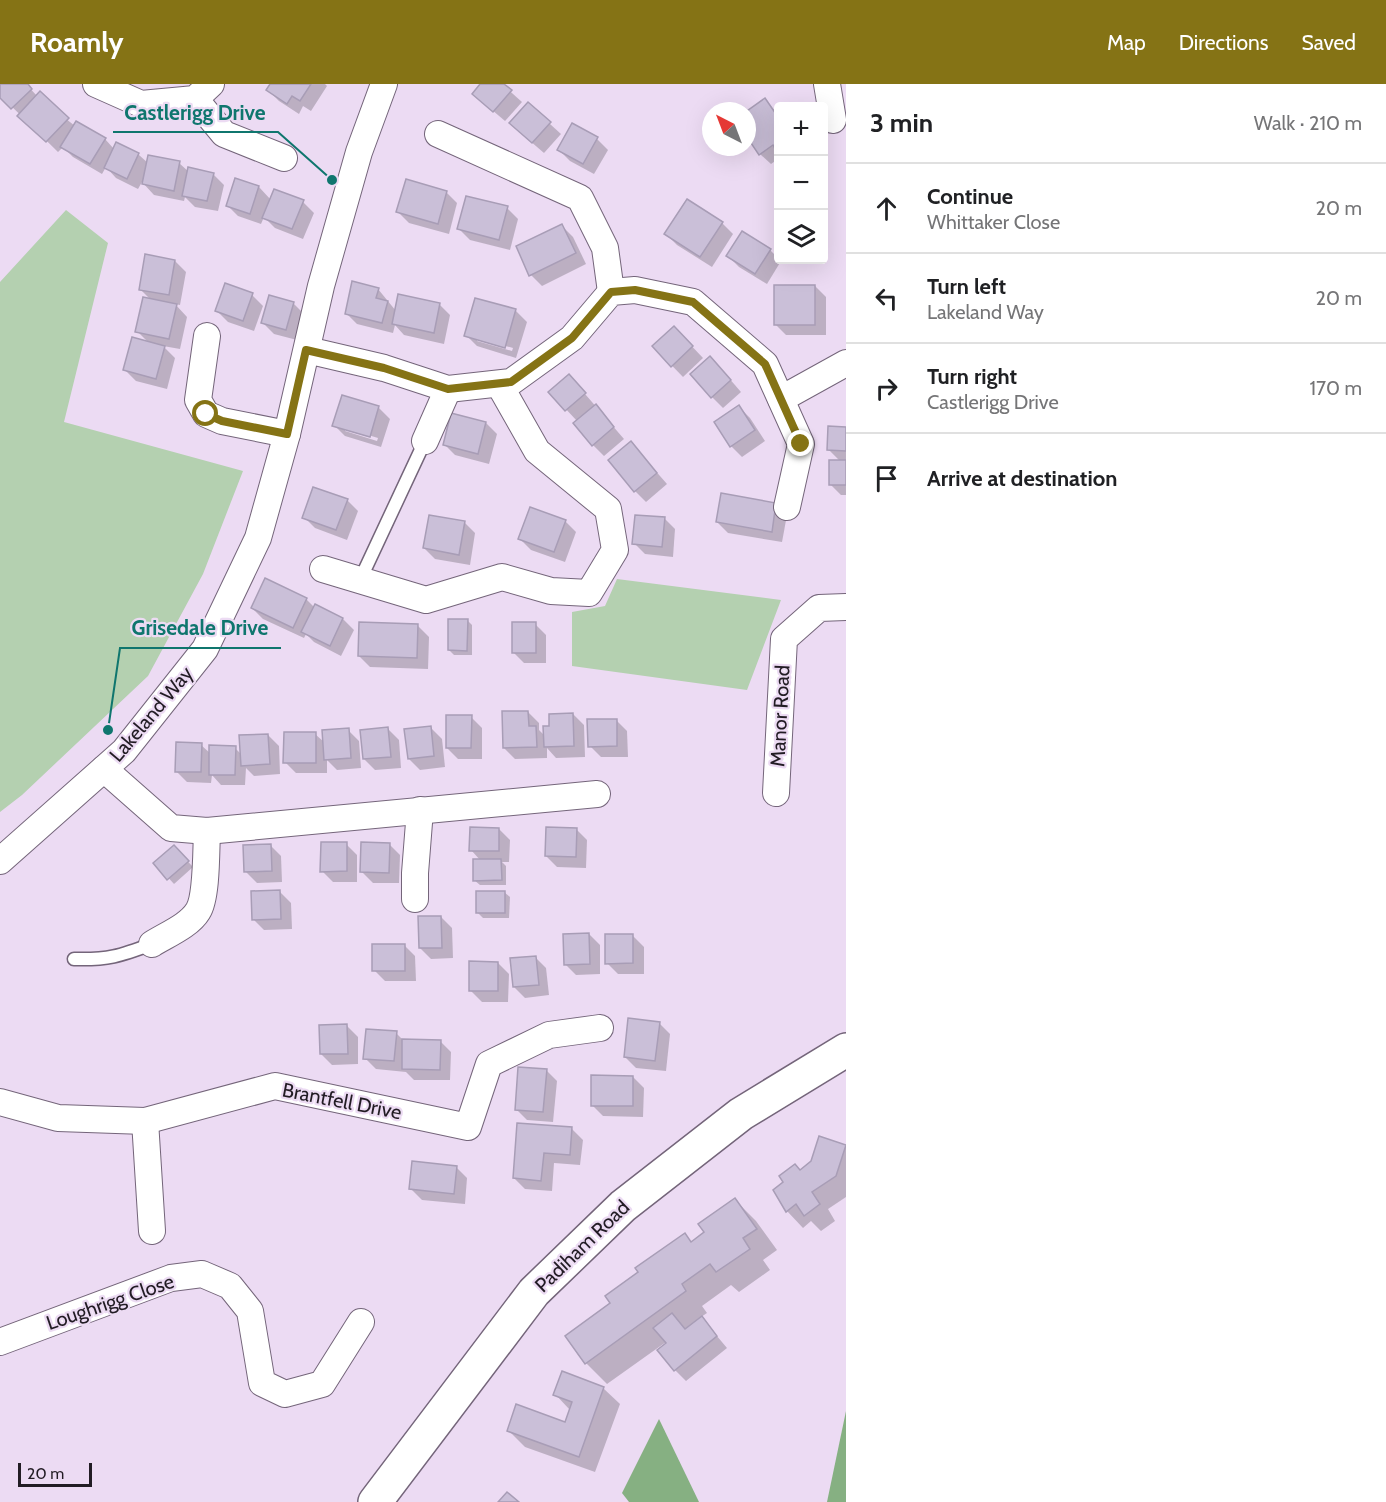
<!DOCTYPE html>
<html lang="en">
<head>
<meta charset="utf-8">
<style>
  :root { --surface:#fff; --page:#f6f6f6; --text:#202124; --muted:#757577; --line:#e0e0e0; --accent:#857315 }
  body { margin:0; font-family:Cabin,sans-serif; background:var(--page); color:var(--text) }
  .controls { position:absolute; right:18px; top:18px; display:grid; overflow:hidden; border-radius:6px; box-shadow:0 6px 24px #0002 }
  .controls button { width:54px; height:54px; display:grid; place-items:center; padding:0; border:0; border-bottom:2px solid var(--line); background:var(--surface); color:var(--text); font:30px sans-serif }
  .compass { position:absolute; left:702px; top:18px; width:54px; height:54px; border-radius:50%; background:var(--surface); box-shadow:0 6px 24px #0002; rotate:318deg }
  .scale { position:absolute; left:18px; bottom:15px; width:74px; box-sizing:border-box; padding-left:6px; border:3px solid #221c24; border-top:0; font-size:16px; line-height:21px; white-space:nowrap; color:#221c24; -webkit-text-stroke:4px #ecdbf3; paint-order:stroke }
  .stop { position:absolute; width:18px; height:18px; margin:-14px; border:4px solid #857315; border-radius:50%; background:#fff }
  .stop.end { background:#857315; border-color:#fff; box-shadow:0 2px 6px #0008 }
  .list { margin:0; padding:0; list-style:none }
  h2 { display:flex; justify-content:space-between; align-items:center; height:78px; margin:0; padding:0 24px; font-size:26px }
  h2 small { font-size:20px; font-weight:400; color:var(--muted) }
  .list li { display:grid; grid-template-columns:39px 1fr auto; gap:18px; align-items:center; box-sizing:border-box; height:90px; padding:0 24px; border-top:2px solid var(--line) }
  .list b { display:block; font-size:22px; white-space:nowrap }
  .list p { margin:0; font-size:20px; white-space:nowrap; color:var(--muted) }
  .list em { font-size:20px; font-style:normal; color:var(--muted) }
  .icon { flex:none; width:33px; height:33px; fill:none; stroke:currentColor; stroke-width:2; stroke-linecap:round; stroke-linejoin:round }
  .map { position:relative; flex:none; width:846px; height:1418px; overflow:hidden }
  header { display:flex; align-items:center; gap:36px; box-sizing:border-box; height:84px; padding:0 30px; background:var(--accent); color:#fff }
  header strong { font-size:28px }
  nav { display:flex; gap:33px; margin-inline-start:auto; font-size:21px }
  main { display:flex }
  aside { flex:1; background:var(--surface) }
  .map>svg:first-child { display:block }
  .green { fill:#b4d0b0 }
  .forest { fill:#86b082 }
  .shadow { fill:#0003; fill-rule:evenodd }
  .building { fill:#cabfd8; stroke:#a89db6; stroke-width:1.5 }
  .lines { fill:none; stroke-linecap:round; stroke-linejoin:round }
  .service-casing { stroke:#74657a; stroke-width:15 }
  .minor-casing { stroke:#74657a; stroke-width:28 }
  .primary-casing { stroke:#74657a; stroke-width:36 }
  .service { stroke:#fff; stroke-width:12 }
  .minor { stroke:#fff; stroke-width:26 }
  .primary { stroke:#fff; stroke-width:33 }
  .route { stroke:#857315; stroke-width:8 }
  .labels { text-anchor:middle; dominant-baseline:central; stroke-width:4.5; stroke-linejoin:round; paint-order:stroke }
  .street-label { font-size:20px; fill:#221c24; stroke:#ecdbf3 }
  .leader { fill:none; stroke:#0f766e; stroke-width:2 }
  .callout-dot { fill:#0f766e; stroke:#ecdbf3; stroke-width:2 }
  .callout-label { font-size:21px; text-anchor:middle; font-weight:bold; fill:#0f766e; stroke:#ecdbf3; stroke-width:4.5; stroke-linejoin:round; paint-order:stroke }
</style>
</head>
<body>
<header>
<strong>Roamly</strong>
<nav><a>Map</a><a>Directions</a><a>Saved</a></nav>
</header>
<main>
<div class="map">
<svg width="846" height="1418" viewBox="0 0 846 1418">
  <rect width="100%" height="100%" fill="#ecdbf3"/>
  <g class="green">
    <polygon points="66,126 108,159 64,338 243,387 203,490 148,592 22,711 0,728 0,198"/>
    <polygon points="617,495 781,516 747,606 572,582 572,528 605,522"/>
  </g>
  <g class="forest">
    <polygon points="846,1327 846,1418 827,1418"/>
    <polygon points="659,1335 699,1418 629,1418 622,1409"/>
  </g>
  <g class="shadow">
    <polygon points="0,0 26,0 37,12 75,42 105,55 114,65 116,60 139,71 148,79 179,79 189,88 213,90 224,101 218,127 195,123 185,113 184,117 154,111 142,98 138,105 116,94 106,83 102,90 73,73 63,63 58,68 0,11"/>
    <polygon points="272,0 325,0 327,2 311,27 303,22 299,30 279,17 268,6"/>
    <polygon points="482,0 502,0 522,18 505,37 485,20"/>
    <polygon points="765,16 778,30 778,75 771,80 760,70 747,50 747,29"/>
    <polygon points="528,20 561,50 544,69 522,50"/>
    <polygon points="597,55 608,66 594,90 570,77 559,66"/>
    <polygon points="259,103 271,116 303,118 314,129 303,155 275,144 264,133 261,140 238,132 227,121"/>
    <polygon points="446,108 457,119 449,150 409,139 398,128"/>
    <polygon points="507,124 518,135 510,166 470,156 459,145"/>
    <polygon points="722,139 733,150 712,183 677,161 666,150"/>
    <polygon points="562,142 573,153 586,180 542,202 531,191"/>
    <polygon points="770,166 781,177 767,200 739,183 728,172"/>
    <polygon points="175,177 186,188 180,221 175,220 187,233 180,265 163,262 175,274 167,305 136,297 125,286 149,259 137,247 151,216 140,205"/>
    <polygon points="815,202 826,213 826,251 786,251 775,240"/>
    <polygon points="378,205 396,227 439,220 450,231 444,260 404,251 395,241 393,249 357,240 346,229"/>
    <polygon points="252,211 263,222 254,247 228,238 217,227"/>
    <polygon points="270,213 294,220 305,231 297,256 274,250 263,239"/>
    <path d="M476 215 516 227 527 238 516 274 477 262 466 251ZM477 254 513 264 512 267 477 257Z"/>
    <polygon points="685,255 703,274 683,293 654,263"/>
    <polygon points="721,285 741,308 723,324 712,313"/>
    <polygon points="579,303 624,355 604,372 593,361 577,337 550,308"/>
    <path d="M343 313 379 324 390 335 381 363 345 352 334 341ZM345 344 378 354 377 357 345 347Z"/>
    <polygon points="739,323 750,334 765,357 742,373 731,362"/>
    <polygon points="452,330 486,339 497,350 489,380 455,371 444,360"/>
    <polygon points="846,345 846,411 841,411 830,400 841,378 829,366"/>
    <polygon points="631,359 667,400 646,418 635,407"/>
    <polygon points="347,416 358,427 347,456 315,444 304,433"/>
    <polygon points="776,420 787,431 782,458 728,449 717,438"/>
    <polygon points="664,434 675,445 673,473 645,470 634,459"/>
    <polygon points="565,437 576,448 565,478 531,466 520,455"/>
    <polygon points="464,438 475,449 470,481 435,475 424,464"/>
    <polygon points="306,515 314,523 343,535 354,546 341,572 314,558 306,550 304,554 263,535 252,524"/>
    <polygon points="467,536 472,541 472,571 454,571 449,566"/>
    <polygon points="535,540 546,551 546,579 524,579 513,568"/>
    <polygon points="418,542 429,553 428,585 370,583 359,572"/>
    <polygon points="528,628 539,639 539,646 545,652 551,643 573,630 584,641 585,673 556,674 547,664 547,674 515,675 504,664"/>
    <polygon points="471,633 482,644 482,675 458,675 447,664"/>
    <polygon points="616,636 627,647 628,673 601,673 590,662"/>
    <polygon points="431,644 442,655 445,683 420,686 409,675"/>
    <polygon points="388,645 399,656 401,684 375,686 364,675"/>
    <polygon points="348,646 359,657 361,684 337,686 327,676 327,689 296,689 285,678 315,650 324,658"/>
    <polygon points="268,651 279,662 280,690 254,692 246,684 245,701 221,701 212,691 211,699 187,698 176,687 201,661 211,670 235,664 242,671"/>
    <polygon points="499,745 510,756 509,778 502,778 506,782 506,801 480,801 474,796 481,777 471,766"/>
    <polygon points="576,745 587,756 586,784 557,783 546,772"/>
    <polygon points="346,760 357,771 357,798 333,798 322,787"/>
    <polygon points="389,760 400,771 399,799 373,799 362,788"/>
    <polygon points="270,761 281,772 282,798 257,799 246,788"/>
    <polygon points="179,768 193,783 174,800 155,779"/>
    <polygon points="280,808 291,819 292,845 264,846 253,835"/>
    <polygon points="504,808 510,813 509,834 483,834 478,829"/>
    <polygon points="441,833 452,844 453,874 431,875 420,864"/>
    <polygon points="589,850 600,861 600,890 576,891 565,880"/>
    <polygon points="633,852 644,863 644,890 618,890 607,879"/>
    <polygon points="404,861 415,872 416,897 385,897 374,886"/>
    <polygon points="535,873 546,884 549,911 525,914 514,903"/>
    <polygon points="498,879 509,890 508,918 482,918 471,907"/>
    <polygon points="659,939 670,950 666,987 636,984 625,973"/>
    <polygon points="347,942 358,953 358,980 332,981 321,970"/>
    <polygon points="396,949 404,957 440,957 451,968 450,996 414,996 406,988 376,985 365,974"/>
    <polygon points="546,986 557,997 553,1038 527,1036 516,1025"/>
    <polygon points="633,993 644,1004 643,1033 603,1032 592,1021"/>
    <polygon points="572,1045 583,1056 580,1081 554,1079 552,1107 525,1105 514,1094"/>
    <polygon points="820,1054 846,1062 846,1113 828,1125 835,1137 821,1147 811,1137 803,1144 787,1127 775,1107 812,1078"/>
    <polygon points="456,1083 467,1094 465,1120 422,1116 411,1105"/>
    <polygon points="735,1116 756,1137 777,1166 763,1176 770,1186 739,1208 731,1201 702,1222 707,1229 701,1233 727,1264 686,1297 675,1286 666,1258 607,1300 586,1279 612,1220 640,1188 684,1151 692,1159 706,1149"/>
    <polygon points="603,1304 620,1320 595,1388 525,1363 508,1346 565,1340 570,1326 555,1310"/>
  </g>
  <g class="building">
    <polygon points="0,0 28,0 32,5 11,25 0,14"/>
    <polygon points="270,0 311,0 300,17 292,12 287,20 266,6"/>
    <polygon points="480,0 504,0 512,6 493,28 472,10"/>
    <polygon points="40,7 69,34 46,58 17,32"/>
    <polygon points="765,14 778,33 778,70 773,61 759,71 747,53 747,27"/>
    <polygon points="528,18 551,38 532,59 509,39"/>
    <polygon points="76,37 106,54 90,80 60,63"/>
    <polygon points="572,39 598,53 583,80 557,66"/>
    <polygon points="116,58 139,69 127,95 104,84"/>
    <polygon points="148,71 180,77 174,107 142,100"/>
    <polygon points="188,83 214,89 207,117 182,112"/>
    <polygon points="235,94 259,102 250,130 226,122"/>
    <polygon points="406,95 447,107 438,140 396,128"/>
    <polygon points="274,105 304,116 292,145 262,134"/>
    <polygon points="466,112 508,122 499,156 457,145"/>
    <polygon points="687,115 723,138 700,173 664,150"/>
    <polygon points="562,140 576,169 529,192 516,162"/>
    <polygon points="742,147 771,165 755,190 726,172"/>
    <polygon points="145,170 175,176 169,211 139,206"/>
    <polygon points="352,197 379,204 376,214 388,217 382,239 345,230"/>
    <polygon points="225,199 253,209 243,237 215,227"/>
    <rect x="774" y="201" width="41" height="40"/>
    <polygon points="398,210 440,219 434,249 392,240"/>
    <polygon points="269,211 294,218 286,246 261,239"/>
    <polygon points="143,213 177,220 169,255 135,248"/>
    <polygon points="475,214 516,225 505,264 464,252"/>
    <polygon points="674,242 693,262 671,283 652,262"/>
    <polygon points="132,253 165,262 156,295 123,286"/>
    <polygon points="710,272 731,296 711,314 690,290"/>
    <polygon points="569,290 586,309 565,327 548,308"/>
    <polygon points="342,311 379,322 370,353 332,342"/>
    <polygon points="596,320 614,343 592,362 573,339"/>
    <polygon points="739,321 755,346 730,363 714,338"/>
    <polygon points="451,329 486,338 478,370 443,361"/>
    <polygon points="828,342 846,343 846,367 827,366"/>
    <polygon points="631,357 657,389 634,408 608,376"/>
    <rect x="829" y="376" width="17" height="25"/>
    <polygon points="313,403 348,415 336,446 302,434"/>
    <polygon points="721,409 776,419 772,448 716,438"/>
    <polygon points="530,423 566,436 554,468 518,455"/>
    <polygon points="429,431 465,437 459,471 423,464"/>
    <polygon points="635,431 665,433 662,463 632,460"/>
    <polygon points="265,494 307,514 293,544 251,524"/>
    <polygon points="315,520 343,534 330,562 301,548"/>
    <polygon points="448,535 468,535 467,567 448,566"/>
    <polygon points="359,538 418,540 417,574 358,572"/>
    <rect x="512" y="538" width="24" height="31"/>
    <polygon points="502,627 528,627 529,642 536,642 537,663 503,664"/>
    <polygon points="573,629 574,662 544,663 543,642 549,642 549,630"/>
    <polygon points="446,631 472,631 471,664 446,664"/>
    <polygon points="587,635 617,635 617,662 588,663"/>
    <polygon points="431,642 434,672 408,675 404,645"/>
    <polygon points="388,643 391,673 363,675 360,646"/>
    <polygon points="349,644 351,674 324,676 322,646"/>
    <polygon points="284,648 316,648 316,679 283,679"/>
    <polygon points="268,650 270,680 241,682 239,651"/>
    <polygon points="176,658 202,659 201,688 175,688"/>
    <polygon points="209,661 236,662 235,691 209,691"/>
    <polygon points="470,743 499,744 499,767 469,767"/>
    <polygon points="546,743 577,744 576,773 545,772"/>
    <polygon points="321,758 347,758 347,787 320,788"/>
    <polygon points="361,758 390,759 389,789 360,788"/>
    <polygon points="271,760 272,787 244,788 243,761"/>
    <polygon points="174,761 189,777 167,796 153,779"/>
    <polygon points="473,775 501,775 502,796 473,797"/>
    <polygon points="280,806 281,835 252,836 251,807"/>
    <rect x="476" y="807" width="29" height="22"/>
    <polygon points="418,832 441,832 442,864 419,864"/>
    <polygon points="589,849 590,880 564,881 563,850"/>
    <polygon points="605,850 633,850 633,879 605,880"/>
    <rect x="372" y="860" width="33" height="27"/>
    <polygon points="536,872 539,901 513,903 510,874"/>
    <polygon points="469,877 498,878 498,907 469,907"/>
    <polygon points="628,934 660,938 655,977 624,973"/>
    <polygon points="347,940 348,970 320,970 319,941"/>
    <polygon points="366,945 397,947 394,977 363,975"/>
    <polygon points="402,955 441,956 440,986 402,985"/>
    <polygon points="518,983 547,985 543,1028 515,1026"/>
    <polygon points="591,991 633,992 633,1022 591,1022"/>
    <polygon points="517,1039 572,1043 570,1071 544,1069 541,1097 513,1094"/>
    <polygon points="819,1052 846,1061 836,1092 812,1108 820,1120 804,1132 796,1120 786,1128 773,1106 783,1098 779,1092 795,1080 800,1086 811,1077"/>
    <polygon points="412,1077 457,1082 454,1110 409,1105"/>
    <polygon points="735,1114 757,1145 743,1154 750,1165 716,1188 710,1180 682,1200 686,1207 585,1280 565,1252 610,1219 605,1212 638,1188 635,1184 685,1149 691,1158 704,1148 698,1140"/>
    <polygon points="672,1229 685,1245 702,1232 717,1252 674,1287 657,1266 666,1259 653,1244"/>
    <polygon points="562,1287 604,1303 579,1373 507,1347 516,1320 565,1338 572,1318 553,1311"/>
    <polygon points="507,1408 519,1418 498,1418"/>
  </g>
  <g class="lines">
    <defs>
      <g id="service">
        <polyline points="360,496 425,357"/>
        <path d="M74 875C108 876 120 872 152 860"/>
      </g>
      <g id="minor">
        <polyline points="96,0 141,20 195,15 211,0"/>
        <polyline points="827,0 833,36"/>
        <polyline points="195,15 224,50 284,74"/>
        <polyline points="438,50 580,114 605,164 611,208"/>
        <polyline points="207,252 198,316 206,330 222,337 287,350"/>
        <polyline points="307,266 384,284 448,305 511,298 572,254 611,208 635,206 693,218 765,280 801,360 787,423"/>
        <polyline points="781,315 846,279"/>
        <polyline points="425,357 448,305"/>
        <polyline points="323,485 426,516 502,493 551,507 589,509 615,466 608,425 537,367 499,300"/>
        <polyline points="104,685 171,744 207,747 597,710"/>
        <polyline points="776,709 784,555 819,524 846,523"/>
        <polyline points="0,777 124,667 205,565 258,454 287,350 321,202 359,68 384,0"/>
        <polyline points="415,815 415,789 420,726"/>
        <path d="M152 860C166 851 189 842 198 827 207 813 206 766 207 747"/>
        <polyline points="0,1018 58,1034 145,1037 275,1002 468,1043 489,980 549,951 600,944"/>
        <polyline points="145,1037 152,1147"/>
        <polyline points="0,1258 171,1194 202,1190 230,1202 250,1227 262,1299 285,1310 322,1300 361,1238"/>
      </g>
      <polyline id="primary" points="375,1418 534,1208 623,1122 741,1030 846,966"/>
    </defs>
    <use href="#service" class="service-casing"/>
    <use href="#minor" class="minor-casing"/>
    <use href="#primary" class="primary-casing"/>
    <use href="#service" class="service"/>
    <use href="#minor" class="minor"/>
    <use href="#primary" class="primary"/>
  </g>
  <g class="lines">
    <polyline class="route" points="206,330 222,337 287,350 306,266 384,284 448,305 511,298 572,254 611,208 635,206 693,218 765,280 801,360"/>
  </g>
  <g class="labels">
    <g class="street-label">
      <text transform="translate(151 630) rotate(-50)">Lakeland Way</text>
      <text transform="translate(780 632) rotate(-87)">Manor Road</text>
      <text transform="translate(342 1017) rotate(11)">Brantfell Drive</text>
      <text transform="translate(582 1162) rotate(-44)">Padiham Road</text>
      <text transform="translate(110 1218) rotate(-19)">Loughrigg Close</text>
    </g>
  </g>
  <path class="leader" d="M332 96L278 48H113M108 646L120 564H281"/>
  <g class="callout-dot">
    <circle cx="332" cy="96" r="6"/>
    <circle cx="108" cy="646" r="6"/>
  </g>
  <g class="callout-label">
    <text x="195" y="36">Castlerigg Drive</text>
    <text x="200" y="551">Grisedale Drive</text>
  </g>
</svg>
<div class="controls">
<button>+</button>
<button>−</button>
<button><svg class="icon" aria-label="layers" viewBox="0 0 24 24"><path d="M12 4l9 5-9 5-9-5zM3 14l9 5 9-5"/></svg></button>
</div>
<svg class="compass" viewBox="-18 -18 36 36"><path d="M0-13l5 13h-10z" fill="#e53935"/><path d="M0 13l5-13h-10z" fill="#757577"/></svg>
<div class="scale">20 m</div>
<div class="stop" style="left:206px;top:330px"></div>
<div class="stop end" style="left:801px;top:360px"></div>
</div>
<aside>
<h2>3 min<small>Walk · 210 m</small></h2>
<ul class="list">
<li><svg class="icon" aria-label="ahead" viewBox="0 0 24 24"><path d="M12 20V5M6 11l6-6 6 6"/></svg><div><b>Continue</b><p>Whittaker Close</p></div><em>20 m</em></li>
<li><svg class="icon" aria-label="left" viewBox="0 0 24 24"><path d="M17 20v-9H6M10 6l-5 5 5 5"/></svg><div><b>Turn left</b><p>Lakeland Way</p></div><em>20 m</em></li>
<li><svg class="icon" aria-label="right" viewBox="0 0 24 24"><path d="M7 20v-9h11M14 6l5 5-5 5"/></svg><div><b>Turn right</b><p>Castlerigg Drive</p></div><em>170 m</em></li>
<li><svg class="icon" aria-label="arrive" viewBox="0 0 24 24"><path d="M6 21V4h12l-3 4 3 4H6"/></svg><div><b>Arrive at destination</b></div></li>
</ul>
</aside>
</main>
</body>
</html>
